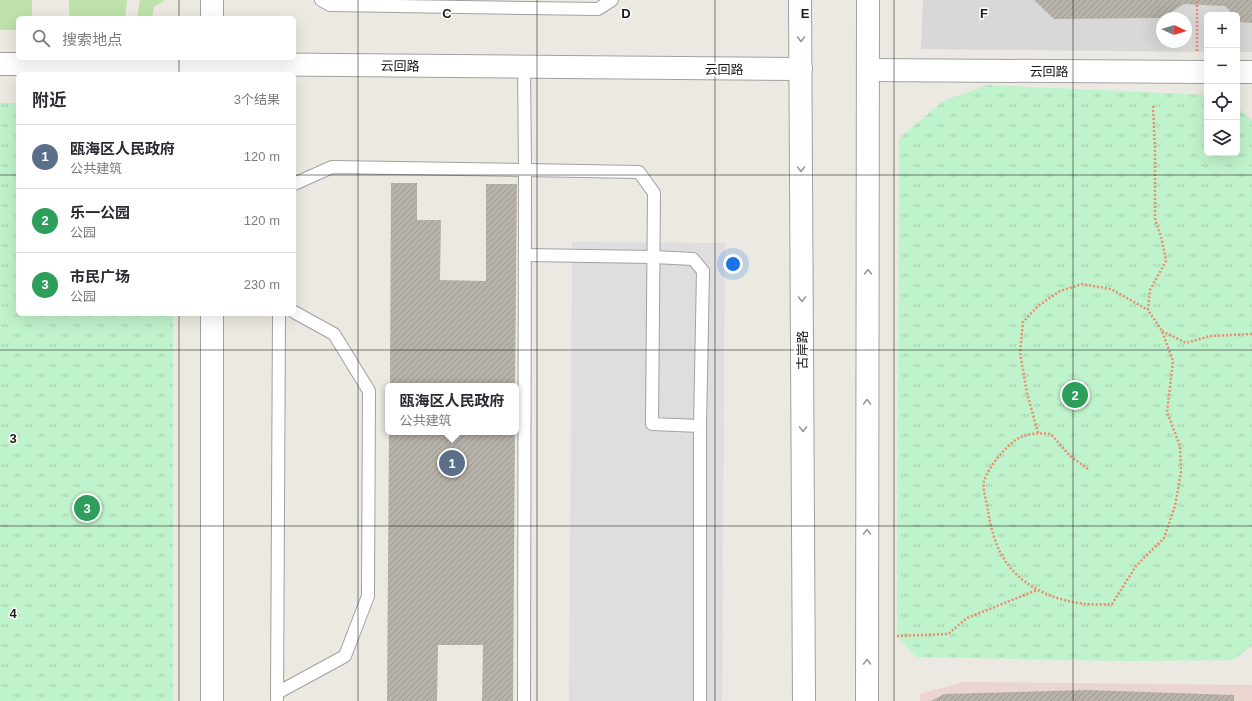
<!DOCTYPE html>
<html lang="zh">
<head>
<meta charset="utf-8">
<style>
  :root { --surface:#fff; --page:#f2f2f3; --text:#2b2b33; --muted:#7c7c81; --line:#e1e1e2; --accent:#b42611 }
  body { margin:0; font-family:Helvetica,"Noto Sans SC",sans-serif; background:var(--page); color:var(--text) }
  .controls { position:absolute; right:12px; top:12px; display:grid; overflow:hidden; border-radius:6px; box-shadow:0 4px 16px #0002 }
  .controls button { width:36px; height:36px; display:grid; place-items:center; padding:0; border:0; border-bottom:1px solid var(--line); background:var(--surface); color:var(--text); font:20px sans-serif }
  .compass { position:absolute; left:1156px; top:12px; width:36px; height:36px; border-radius:50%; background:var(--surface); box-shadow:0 4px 16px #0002; rotate:94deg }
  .you { position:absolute; left:733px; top:264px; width:14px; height:14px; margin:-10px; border:3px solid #fff; border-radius:50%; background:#1a73e8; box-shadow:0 0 0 6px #1a73e833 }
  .badge { display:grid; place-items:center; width:26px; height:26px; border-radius:50%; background:var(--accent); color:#fff; font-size:13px; font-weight:700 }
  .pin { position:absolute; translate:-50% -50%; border:2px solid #fff; box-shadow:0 1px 4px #0006 }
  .popup { position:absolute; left:385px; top:383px; width:134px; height:52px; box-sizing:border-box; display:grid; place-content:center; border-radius:6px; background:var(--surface); filter:drop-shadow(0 1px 3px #0005); font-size:13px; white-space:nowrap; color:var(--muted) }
  .popup b { font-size:15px; color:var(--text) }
  .popup::after { content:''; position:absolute; left:50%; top:100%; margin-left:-8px; border:8px solid transparent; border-top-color:var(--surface) }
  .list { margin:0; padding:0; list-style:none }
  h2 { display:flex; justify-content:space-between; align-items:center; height:52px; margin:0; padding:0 16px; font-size:17px }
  h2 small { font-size:13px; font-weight:400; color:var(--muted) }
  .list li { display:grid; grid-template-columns:26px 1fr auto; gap:12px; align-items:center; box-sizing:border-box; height:64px; padding:0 16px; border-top:1px solid var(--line) }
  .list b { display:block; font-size:15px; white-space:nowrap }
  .list p { margin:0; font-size:13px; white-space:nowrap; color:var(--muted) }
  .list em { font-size:13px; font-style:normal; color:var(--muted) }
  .icon { flex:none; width:22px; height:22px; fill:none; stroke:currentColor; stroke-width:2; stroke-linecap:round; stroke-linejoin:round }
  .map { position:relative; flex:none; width:1252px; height:701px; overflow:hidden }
  .search { position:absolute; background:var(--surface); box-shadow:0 4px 16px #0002; left:16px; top:16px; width:280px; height:44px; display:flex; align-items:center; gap:10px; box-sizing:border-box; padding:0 14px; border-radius:6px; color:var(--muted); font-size:15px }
  .panel { position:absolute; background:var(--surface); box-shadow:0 4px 16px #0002; left:16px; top:72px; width:280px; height:244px; border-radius:6px }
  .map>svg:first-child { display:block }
  .residential { fill:#d8d8d7; fill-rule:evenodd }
  .commercial { fill:#ebd5d1 }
  .grass { fill:#bee2aa }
  .park { fill:url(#park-tufts) }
  .parking { fill:#dedede }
  .building { fill:url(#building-hatch) }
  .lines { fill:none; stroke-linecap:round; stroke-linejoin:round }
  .service-casing { stroke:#a1a1a1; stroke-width:14 }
  .minor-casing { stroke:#a1a1a1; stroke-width:24 }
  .tertiary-casing { stroke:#a1a1a1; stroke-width:24 }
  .path { stroke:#ed8d70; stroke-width:2.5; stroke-dasharray:2 2; stroke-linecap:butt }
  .service { stroke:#fff; stroke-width:12 }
  .minor { stroke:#fff; stroke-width:22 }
  .tertiary { stroke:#fff; stroke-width:22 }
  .oneway { stroke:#989898 }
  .grid { fill:none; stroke:#1a1a1a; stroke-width:1; stroke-opacity:0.55 }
  .labels { text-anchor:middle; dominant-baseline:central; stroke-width:3; stroke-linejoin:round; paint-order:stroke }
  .street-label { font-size:13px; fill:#1a1a1a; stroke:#fff }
  .grid-label { font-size:13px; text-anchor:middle; font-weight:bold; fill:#1a1a1a; stroke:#fff; stroke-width:3; stroke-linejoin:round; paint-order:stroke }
</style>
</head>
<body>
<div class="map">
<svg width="1252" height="701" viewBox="0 0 1252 701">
  <defs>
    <pattern id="park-tufts" width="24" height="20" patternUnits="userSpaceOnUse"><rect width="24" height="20" fill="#bff3cb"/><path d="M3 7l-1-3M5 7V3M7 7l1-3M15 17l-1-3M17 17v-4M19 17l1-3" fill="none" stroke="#a4d0ae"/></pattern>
    <pattern id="building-hatch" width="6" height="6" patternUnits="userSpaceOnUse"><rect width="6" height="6" fill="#b7b2aa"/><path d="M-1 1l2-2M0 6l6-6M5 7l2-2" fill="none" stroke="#9d9892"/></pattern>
  </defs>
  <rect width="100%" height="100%" fill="#ebe9e1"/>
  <path class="residential" d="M923 0H1252V52H1237V15H1207V52L921 49ZM1162 18H1186V42H1162Z"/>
  <polygon class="commercial" points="963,682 1252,685 1252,701 920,701 920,694"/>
  <g class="grass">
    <polygon points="0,0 32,0 32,18 18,18 18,30 0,30"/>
    <polygon points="69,0 127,0 125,18 71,18 69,14"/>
    <polygon points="140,0 165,0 154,7 152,18 137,18"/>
  </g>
  <g class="park">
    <polygon points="987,85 1207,95 1207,153 1237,153 1237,107 1252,120 1252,646 1233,660 1127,661 916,657 897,636 899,138 943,101"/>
    <polygon points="0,103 18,103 18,314 173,314 173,701 0,701"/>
  </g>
  <polygon class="parking" points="572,242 725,243 722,701 569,701"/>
  <g class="building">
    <polygon points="1034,0 1252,0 1252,23 1240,22 1237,19 1237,15 1234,15 1225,6 1184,4 1162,18 1054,19"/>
    <polygon points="391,183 417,183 417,220 441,220 440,280 486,281 486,184 517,184 515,386 390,386"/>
    <polygon points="389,432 515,432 513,701 482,701 483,645 438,645 437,701 387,701"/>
    <polygon points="1087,690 1234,695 1234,701 931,701 944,694"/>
  </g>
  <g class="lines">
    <defs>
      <g id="service">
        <polyline points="321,0 330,5 598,9 612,0"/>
        <polyline points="294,184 332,167 525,170 524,67"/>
        <polyline points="525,255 654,257 693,259 703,271 700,426"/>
        <polyline points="277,693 345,656 368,596 369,391 334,334 294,312"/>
        <polyline points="277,699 279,314"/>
        <polyline points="524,701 525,170 639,172 654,193 652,424 700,426 700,701"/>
      </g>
      <g id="minor">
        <polyline points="212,18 212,0"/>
        <polyline points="0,64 212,64 801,69"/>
        <polyline points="868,70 1207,72"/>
        <polyline points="1237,72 1252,72"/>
        <polyline points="212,701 212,314"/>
      </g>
      <g id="tertiary">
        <polyline points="800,0 804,701"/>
        <polyline points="867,701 868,0"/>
      </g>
    </defs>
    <use href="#service" class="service-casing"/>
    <use href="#minor" class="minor-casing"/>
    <use href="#tertiary" class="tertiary-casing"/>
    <g class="path">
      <polyline points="1197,51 1197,0"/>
      <polyline points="1162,331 1186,343 1210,336 1252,334"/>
      <polyline points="1038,433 1027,393 1020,353 1023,322 1038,306 1060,291 1082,284 1111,289 1148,310"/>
      <path d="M1088 469 1070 456 1051 434C1040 433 1031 433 1021 437 1008 442 988 468 984 481 982 488 987 503 988 511 990 524 994 540 1000 552 1020 592 1070 608 1112 604L1136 566 1164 538 1175 506 1181 472 1180 446 1167 412 1173 361 1162 331 1148 310 1150 290 1166 261 1161 236 1155 220V149L1153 106"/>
      <polyline points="897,636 948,634 967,618 1037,590"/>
    </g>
    <use href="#service" class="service"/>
    <use href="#minor" class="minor"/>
    <use href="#tertiary" class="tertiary"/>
  </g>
  <defs><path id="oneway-chevron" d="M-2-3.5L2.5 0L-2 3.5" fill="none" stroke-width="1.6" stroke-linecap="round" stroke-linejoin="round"/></defs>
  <g class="oneway">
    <use href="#oneway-chevron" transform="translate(801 39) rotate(90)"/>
    <use href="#oneway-chevron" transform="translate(801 169) rotate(90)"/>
    <use href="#oneway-chevron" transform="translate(868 272) rotate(-90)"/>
    <use href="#oneway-chevron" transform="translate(802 299) rotate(90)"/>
    <use href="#oneway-chevron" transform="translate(867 402) rotate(-90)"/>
    <use href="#oneway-chevron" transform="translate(803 429) rotate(90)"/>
    <use href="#oneway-chevron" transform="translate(867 532) rotate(-90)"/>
    <use href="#oneway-chevron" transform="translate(867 662) rotate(-90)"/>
  </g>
  <path class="grid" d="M179 0V18M358 0V701M537 0V701M715 0V701M894 0V701M1073 0V701M179 58V74M0 175H18M294 175H1252M179 314V701M0 350H1252M0 526H1252"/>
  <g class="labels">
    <g class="street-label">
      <text transform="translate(400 66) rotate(1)">云回路</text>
      <text x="724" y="69">云回路</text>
      <text x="1049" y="71">云回路</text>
      <text transform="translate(802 350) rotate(-90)">古岸路</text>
    </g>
  </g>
  <g class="grid-label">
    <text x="447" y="18">C</text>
    <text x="626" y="18">D</text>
    <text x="805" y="18">E</text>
    <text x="984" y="18">F</text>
    <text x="13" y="443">3</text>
    <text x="13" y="618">4</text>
  </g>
</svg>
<div class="controls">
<button>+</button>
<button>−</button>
<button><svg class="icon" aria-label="locate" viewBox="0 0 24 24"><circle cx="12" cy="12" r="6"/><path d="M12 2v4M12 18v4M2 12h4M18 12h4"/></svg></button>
<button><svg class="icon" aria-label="layers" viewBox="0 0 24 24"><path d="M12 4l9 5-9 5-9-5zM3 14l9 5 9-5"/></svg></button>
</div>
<svg class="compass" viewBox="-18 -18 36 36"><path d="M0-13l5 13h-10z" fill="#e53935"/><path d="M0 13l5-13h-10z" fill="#7c7c81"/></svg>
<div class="you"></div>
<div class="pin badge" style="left:452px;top:463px;background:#5c6f8a">1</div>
<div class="popup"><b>瓯海区人民政府</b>公共建筑</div>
<div class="pin badge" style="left:1075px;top:395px;background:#2e9e5b">2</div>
<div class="pin badge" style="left:87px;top:508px;background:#2e9e5b">3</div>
<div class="search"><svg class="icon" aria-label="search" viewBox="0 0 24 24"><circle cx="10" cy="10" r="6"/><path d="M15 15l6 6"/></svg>搜索地点</div>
<section class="panel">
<h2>附近<small>3个结果</small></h2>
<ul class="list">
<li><span class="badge" style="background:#5c6f8a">1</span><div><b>瓯海区人民政府</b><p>公共建筑</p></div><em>120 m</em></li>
<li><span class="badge" style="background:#2e9e5b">2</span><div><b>乐一公园</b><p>公园</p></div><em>120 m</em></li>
<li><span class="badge" style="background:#2e9e5b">3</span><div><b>市民广场</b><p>公园</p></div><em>230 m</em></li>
</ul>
</section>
</div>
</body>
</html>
